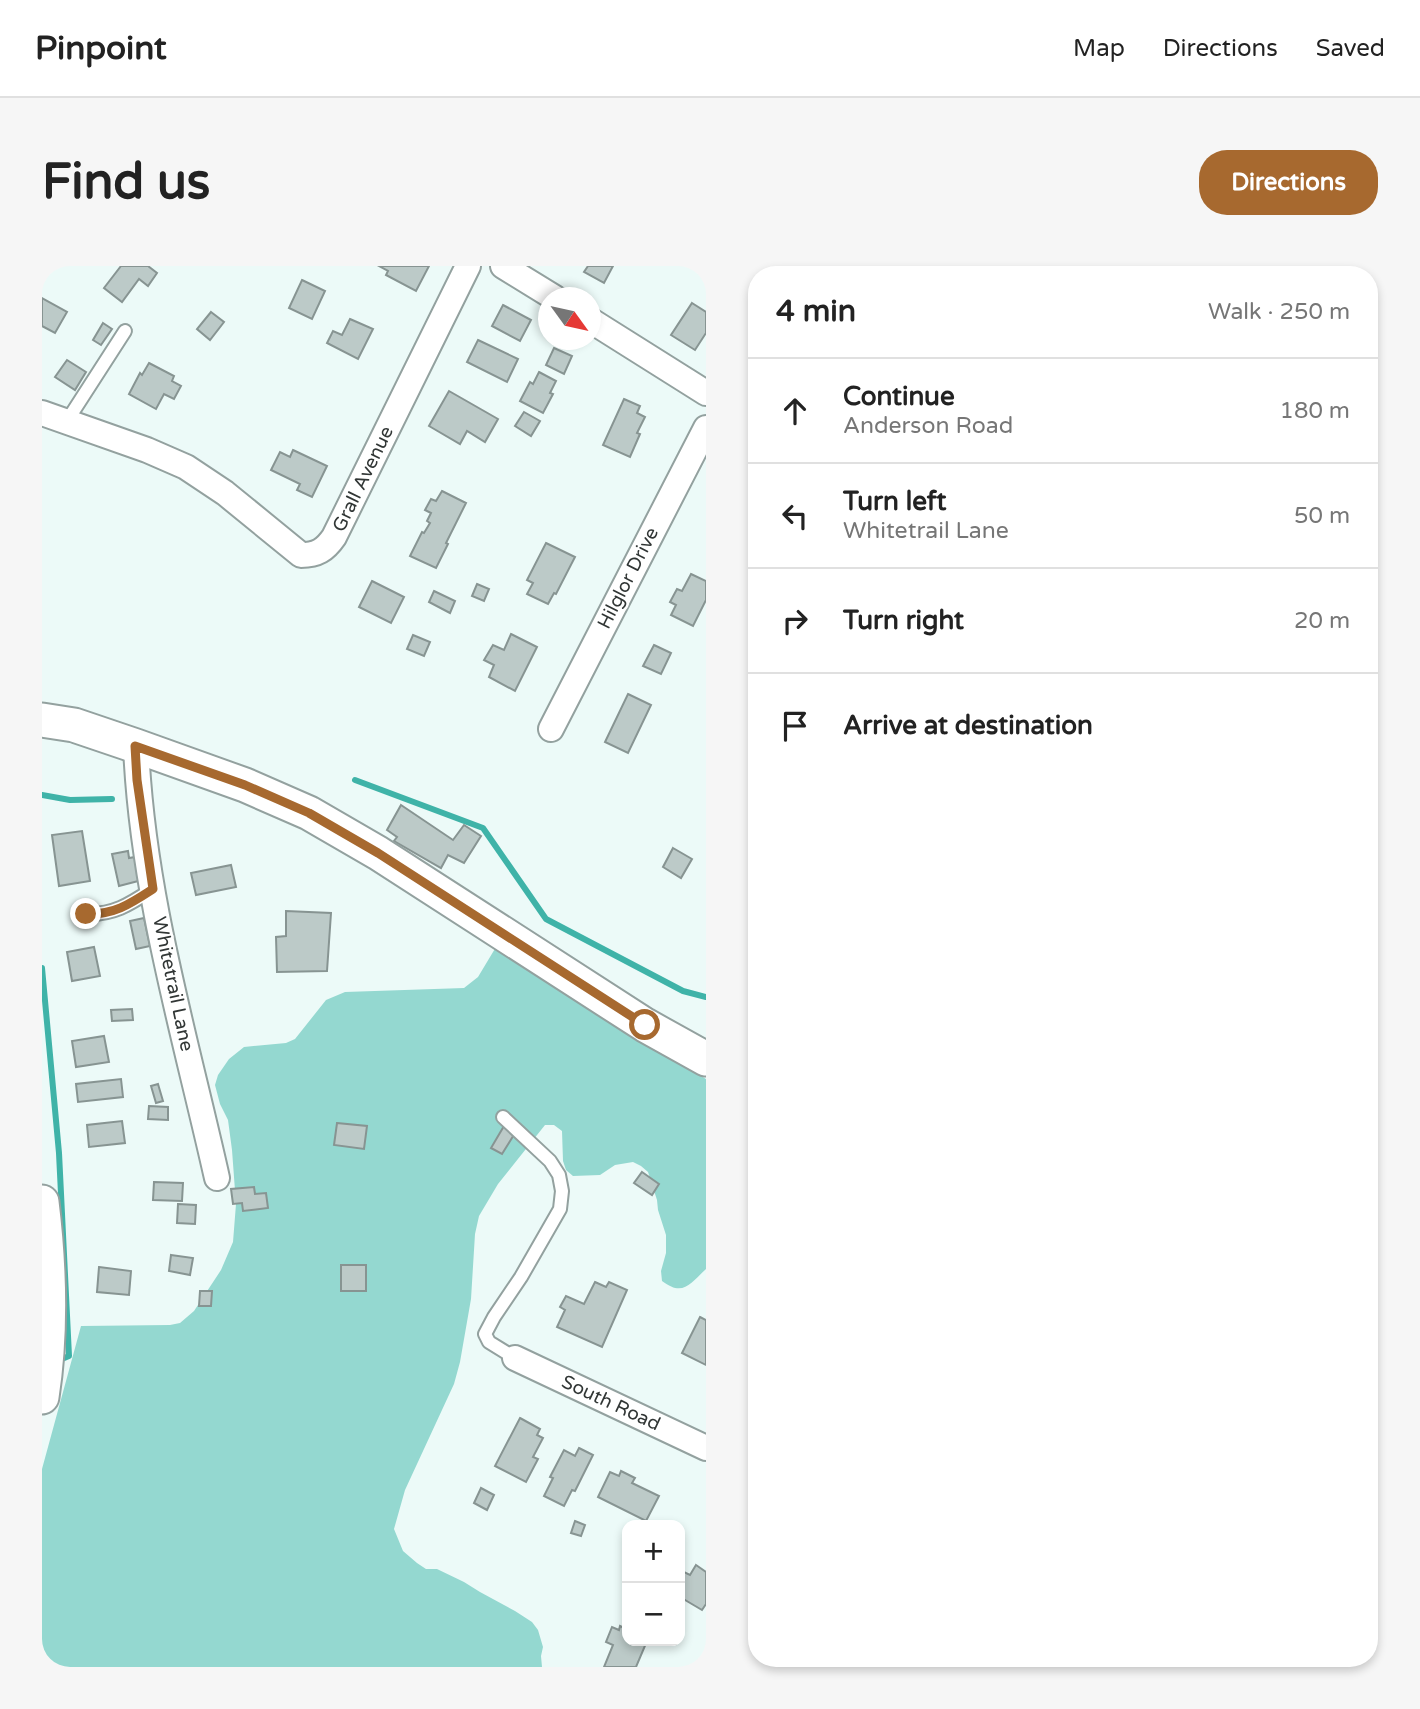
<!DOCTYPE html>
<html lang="en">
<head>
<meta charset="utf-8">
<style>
  :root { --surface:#fff; --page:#f6f6f6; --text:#222; --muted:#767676; --line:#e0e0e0; --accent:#a7692f }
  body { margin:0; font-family:"Varela Round",sans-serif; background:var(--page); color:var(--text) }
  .controls { position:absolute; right:21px; bottom:21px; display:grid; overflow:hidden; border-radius:14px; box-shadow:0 4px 10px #0003 }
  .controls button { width:63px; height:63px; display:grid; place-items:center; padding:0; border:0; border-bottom:2px solid var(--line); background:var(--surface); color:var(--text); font:35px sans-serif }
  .compass { position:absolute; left:496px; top:21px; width:63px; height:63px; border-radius:50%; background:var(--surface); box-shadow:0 4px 10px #0003; rotate:123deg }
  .stop { position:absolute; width:21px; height:21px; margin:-16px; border:5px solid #a7692f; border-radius:50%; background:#fff }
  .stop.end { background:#a7692f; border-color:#fff; box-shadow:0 2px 7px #0008 }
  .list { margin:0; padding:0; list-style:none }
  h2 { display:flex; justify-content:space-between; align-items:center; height:91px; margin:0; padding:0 28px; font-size:30px }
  h2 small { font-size:23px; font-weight:400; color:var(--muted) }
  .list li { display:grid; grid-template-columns:46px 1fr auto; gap:21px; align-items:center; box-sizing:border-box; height:105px; padding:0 28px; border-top:2px solid var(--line) }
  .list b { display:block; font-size:26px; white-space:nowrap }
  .list p { margin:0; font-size:23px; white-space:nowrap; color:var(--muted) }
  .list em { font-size:23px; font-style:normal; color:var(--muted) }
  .icon { flex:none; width:38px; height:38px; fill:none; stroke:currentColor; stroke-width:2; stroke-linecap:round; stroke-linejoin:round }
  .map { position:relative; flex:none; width:664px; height:1401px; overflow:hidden; border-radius:28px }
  header { display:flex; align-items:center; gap:42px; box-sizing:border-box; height:98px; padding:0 35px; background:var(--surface); border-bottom:2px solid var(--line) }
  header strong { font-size:33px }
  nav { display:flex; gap:38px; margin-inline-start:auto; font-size:24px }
  .intro { display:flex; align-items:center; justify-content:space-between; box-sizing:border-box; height:168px; padding:0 42px }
  h1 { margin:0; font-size:49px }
  .button { padding:18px 32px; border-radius:28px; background:var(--accent); color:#fff; font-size:24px; font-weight:700 }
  main { display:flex; gap:42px; padding:0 42px }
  aside { flex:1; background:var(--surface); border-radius:28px; box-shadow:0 4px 10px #0003 }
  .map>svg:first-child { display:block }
  .green { fill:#94d8d0 }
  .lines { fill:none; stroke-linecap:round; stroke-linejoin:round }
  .stream { stroke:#3fb3a8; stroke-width:6 }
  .building { fill:#bccac8; stroke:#879492; stroke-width:2 }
  .lane-casing { stroke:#93a19f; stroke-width:16 }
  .street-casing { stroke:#93a19f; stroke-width:28 }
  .secondary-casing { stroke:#93a19f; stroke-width:37 }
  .lane { stroke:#fff; stroke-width:12 }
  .street { stroke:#fff; stroke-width:24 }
  .secondary { stroke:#fff; stroke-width:33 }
  .route { stroke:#a7692f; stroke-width:9 }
  .labels { text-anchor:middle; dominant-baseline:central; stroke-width:5; stroke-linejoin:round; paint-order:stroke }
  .street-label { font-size:19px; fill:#313635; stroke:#fff }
</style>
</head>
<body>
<header>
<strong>Pinpoint</strong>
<nav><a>Map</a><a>Directions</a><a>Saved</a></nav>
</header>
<div class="intro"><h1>Find us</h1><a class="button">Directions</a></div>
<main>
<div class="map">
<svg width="664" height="1401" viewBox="0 0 664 1401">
  <rect width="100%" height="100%" fill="#ecfaf8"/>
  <path class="green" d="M454 681 586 767 664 813V1003C648 1018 641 1031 620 1015L619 1005 624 987V969L616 944 615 934 606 906 599 900 591 896 573 899 558 909 531 910 524 904 521 895 520 865 512 859H503L456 918 437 950 433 968 429 1033 418 1096 412 1118 363 1224 352 1263 361 1285 375 1297 384 1303H395L422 1316 438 1326 473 1345 490 1356 496 1364 501 1381 499 1390 500 1401H0V1203L39 1060 128 1059 138 1057 152 1045 179 1004 191 976 194 938 190 884 186 854 178 838 173 819 176 809 187 793 202 781 244 777 253 773 284 734 303 726 422 722 436 711Z"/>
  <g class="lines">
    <g class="stream">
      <polyline points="313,514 441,562 504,653 641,725 664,731"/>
      <polyline points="0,529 28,534 70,533"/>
      <polyline points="0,702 17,887 27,1090 15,1095"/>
    </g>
  </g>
  <g class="building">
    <polygon points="79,0 106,0 115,7 106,20 97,13 80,36 62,22"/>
    <polygon points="337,0 387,0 374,25 344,9 346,5"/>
    <polygon points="546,0 571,0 562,17 542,6"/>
    <polygon points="260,14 283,25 270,53 247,42"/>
    <polygon points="0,32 25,46 13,67 0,60"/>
    <polygon points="650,37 664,46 664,67 653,84 629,69"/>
    <polygon points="461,39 489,54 478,75 450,60"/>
    <polygon points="169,46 182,56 168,74 155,63"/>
    <polygon points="308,53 331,63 316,93 285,77 291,65 300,69"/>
    <polygon points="61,57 70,63 59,79 51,74"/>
    <polygon points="436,74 476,93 465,116 425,96"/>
    <polygon points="512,82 530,90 522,108 504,99"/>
    <polygon points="25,94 44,106 33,124 13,111"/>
    <polygon points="107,97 132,110 130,115 139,120 132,133 122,128 114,143 87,128 98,107 100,109"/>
    <polygon points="497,106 514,115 508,127 511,128 501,147 478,135 488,116 491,118"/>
    <polygon points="407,125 456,153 443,176 425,165 418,178 387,160"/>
    <polygon points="582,133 598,140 595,147 603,151 595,167 598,168 588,191 561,179"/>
    <polygon points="482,146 498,155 489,170 473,160"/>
    <polygon points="251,184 285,200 270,231 255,224 258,218 229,204 238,186 248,191"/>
    <polygon points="400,225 424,237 404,277 406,278 394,302 368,290 380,266 382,267 388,257 385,255 389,247 383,244 389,233 394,235"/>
    <polygon points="504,277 533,291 514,328 512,327 506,338 485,328 491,317 485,314"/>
    <polygon points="649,308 664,315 664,334 651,360 629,349 634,339 628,336 635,323 640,325"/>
    <polygon points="330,315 362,331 349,357 317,341"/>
    <polygon points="435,318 447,323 442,335 430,330"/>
    <polygon points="392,325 413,335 408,347 387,336"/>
    <polygon points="469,368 495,381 473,425 447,411 452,399 442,394 451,379 462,384"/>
    <polygon points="371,369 388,376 382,390 365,383"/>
    <polygon points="612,379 629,387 619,408 601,400"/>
    <polygon points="586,428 609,439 586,487 563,476"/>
    <polygon points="359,539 411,574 422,559 439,570 422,597 406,589 399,602 352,575 355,571 345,564"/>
    <polygon points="40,565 48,615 17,620 10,569"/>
    <polygon points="631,582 650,593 639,612 621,601"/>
    <polygon points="86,585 87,592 99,590 104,613 77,620 70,588"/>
    <polygon points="189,599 194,621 154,629 149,607"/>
    <polygon points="244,645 289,647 285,705 235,706 234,671 244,670"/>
    <polygon points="102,652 108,680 94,683 88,655"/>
    <polygon points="52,681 58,710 30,715 25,686"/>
    <polygon points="90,743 91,754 70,755 69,744"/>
    <polygon points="62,770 67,796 34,801 30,775"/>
    <polygon points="79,813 81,831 36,836 34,818"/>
    <polygon points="116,818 121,835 114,837 109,820"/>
    <polygon points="107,840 126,841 126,854 106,853"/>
    <polygon points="80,855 83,877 47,881 45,859"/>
    <polygon points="295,857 325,860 322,883 292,879"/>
    <polygon points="462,860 473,867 460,888 449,882"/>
    <polygon points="600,906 617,918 610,929 592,917"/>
    <polygon points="112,916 141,917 140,935 111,934"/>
    <polygon points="212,921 213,928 224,927 226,942 201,945 200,937 191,938 189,923"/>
    <polygon points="136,938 154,939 153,958 135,957"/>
    <polygon points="129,989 151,992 148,1009 127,1005"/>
    <rect x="299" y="999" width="25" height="26"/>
    <polygon points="57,1001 89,1005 87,1029 55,1026"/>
    <polygon points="553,1016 564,1021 567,1016 585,1024 560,1081 515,1061 523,1044 518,1041 524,1030 542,1038"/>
    <polygon points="158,1025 170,1025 169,1040 157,1040"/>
    <polygon points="658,1051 664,1054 664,1099 640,1087"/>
    <polygon points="478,1152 498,1163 495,1169 501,1172 491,1191 496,1193 484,1216 453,1200"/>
    <polygon points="537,1182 551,1189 533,1225 530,1224 522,1240 502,1230 511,1212 508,1211 522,1184 533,1190"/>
    <polygon points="579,1205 593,1212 590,1217 617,1230 604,1255 556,1231 568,1206 577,1210"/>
    <polygon points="439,1222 452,1229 445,1244 432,1237"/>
    <polygon points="533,1255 543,1259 539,1270 529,1267"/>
    <polygon points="654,1299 664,1306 664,1338 660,1344 638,1331 638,1304 648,1309"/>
    <polygon points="578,1360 584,1363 585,1360 585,1375 605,1375 594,1401 562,1401 571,1379 564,1376 570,1361 577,1364"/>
  </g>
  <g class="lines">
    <defs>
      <g id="lane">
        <polyline points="25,155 83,65"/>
        <path d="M44 648C72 649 88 638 111 623"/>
        <polyline points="461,851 508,895 517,909 520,925 518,943 479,1011 452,1051 443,1068 447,1076 473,1092"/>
      </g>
      <g id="street">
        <polyline points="461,0 513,32"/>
        <polyline points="548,54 664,127"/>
        <path d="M0 147 105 184 144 201 183 227 259 289C275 289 283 284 292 271L426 0"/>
        <polyline points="509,463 664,162"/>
        <path d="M94 480C100 627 143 769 175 912"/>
        <polyline points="473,1092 664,1182"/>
      </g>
      <g id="secondary">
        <polyline points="0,454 32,459 94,480 203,519 267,547 336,587 603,759 664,793"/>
        <path d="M0 936C8 1001 10 1066 0 1131"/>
      </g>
    </defs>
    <use href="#lane" class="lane-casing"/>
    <use href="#street" class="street-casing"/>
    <use href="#secondary" class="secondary-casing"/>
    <use href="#lane" class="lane"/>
    <use href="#street" class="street"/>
    <use href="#secondary" class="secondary"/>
  </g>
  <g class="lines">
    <path class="route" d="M44 648C72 649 88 638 111 623L95 514 93 480 203 519 267 547 336 587 603 759"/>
  </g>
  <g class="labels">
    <g class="street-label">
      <text transform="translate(321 213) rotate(-64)">Grall Avenue</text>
      <text transform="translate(586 312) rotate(-63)">Hilglor Drive</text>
      <text transform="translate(131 718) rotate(78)">Whitetrail Lane</text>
      <text transform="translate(569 1137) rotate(25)">South Road</text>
    </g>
  </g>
</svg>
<div class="controls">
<button>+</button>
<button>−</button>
</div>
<svg class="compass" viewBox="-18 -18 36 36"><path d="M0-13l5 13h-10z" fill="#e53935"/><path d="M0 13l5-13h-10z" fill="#767676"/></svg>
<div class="stop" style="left:603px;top:759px"></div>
<div class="stop end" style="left:44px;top:648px"></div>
</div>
<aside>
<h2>4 min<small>Walk · 250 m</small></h2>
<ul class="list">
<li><svg class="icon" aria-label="ahead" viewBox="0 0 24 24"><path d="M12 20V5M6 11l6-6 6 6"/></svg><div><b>Continue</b><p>Anderson Road</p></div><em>180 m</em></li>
<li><svg class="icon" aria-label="left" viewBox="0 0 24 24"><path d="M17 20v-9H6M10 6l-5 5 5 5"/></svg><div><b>Turn left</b><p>Whitetrail Lane</p></div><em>50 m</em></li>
<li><svg class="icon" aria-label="right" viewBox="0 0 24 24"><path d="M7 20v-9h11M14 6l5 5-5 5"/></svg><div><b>Turn right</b></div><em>20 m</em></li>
<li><svg class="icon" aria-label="arrive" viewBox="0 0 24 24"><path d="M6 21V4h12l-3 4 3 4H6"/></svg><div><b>Arrive at destination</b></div></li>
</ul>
</aside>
</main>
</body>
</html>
